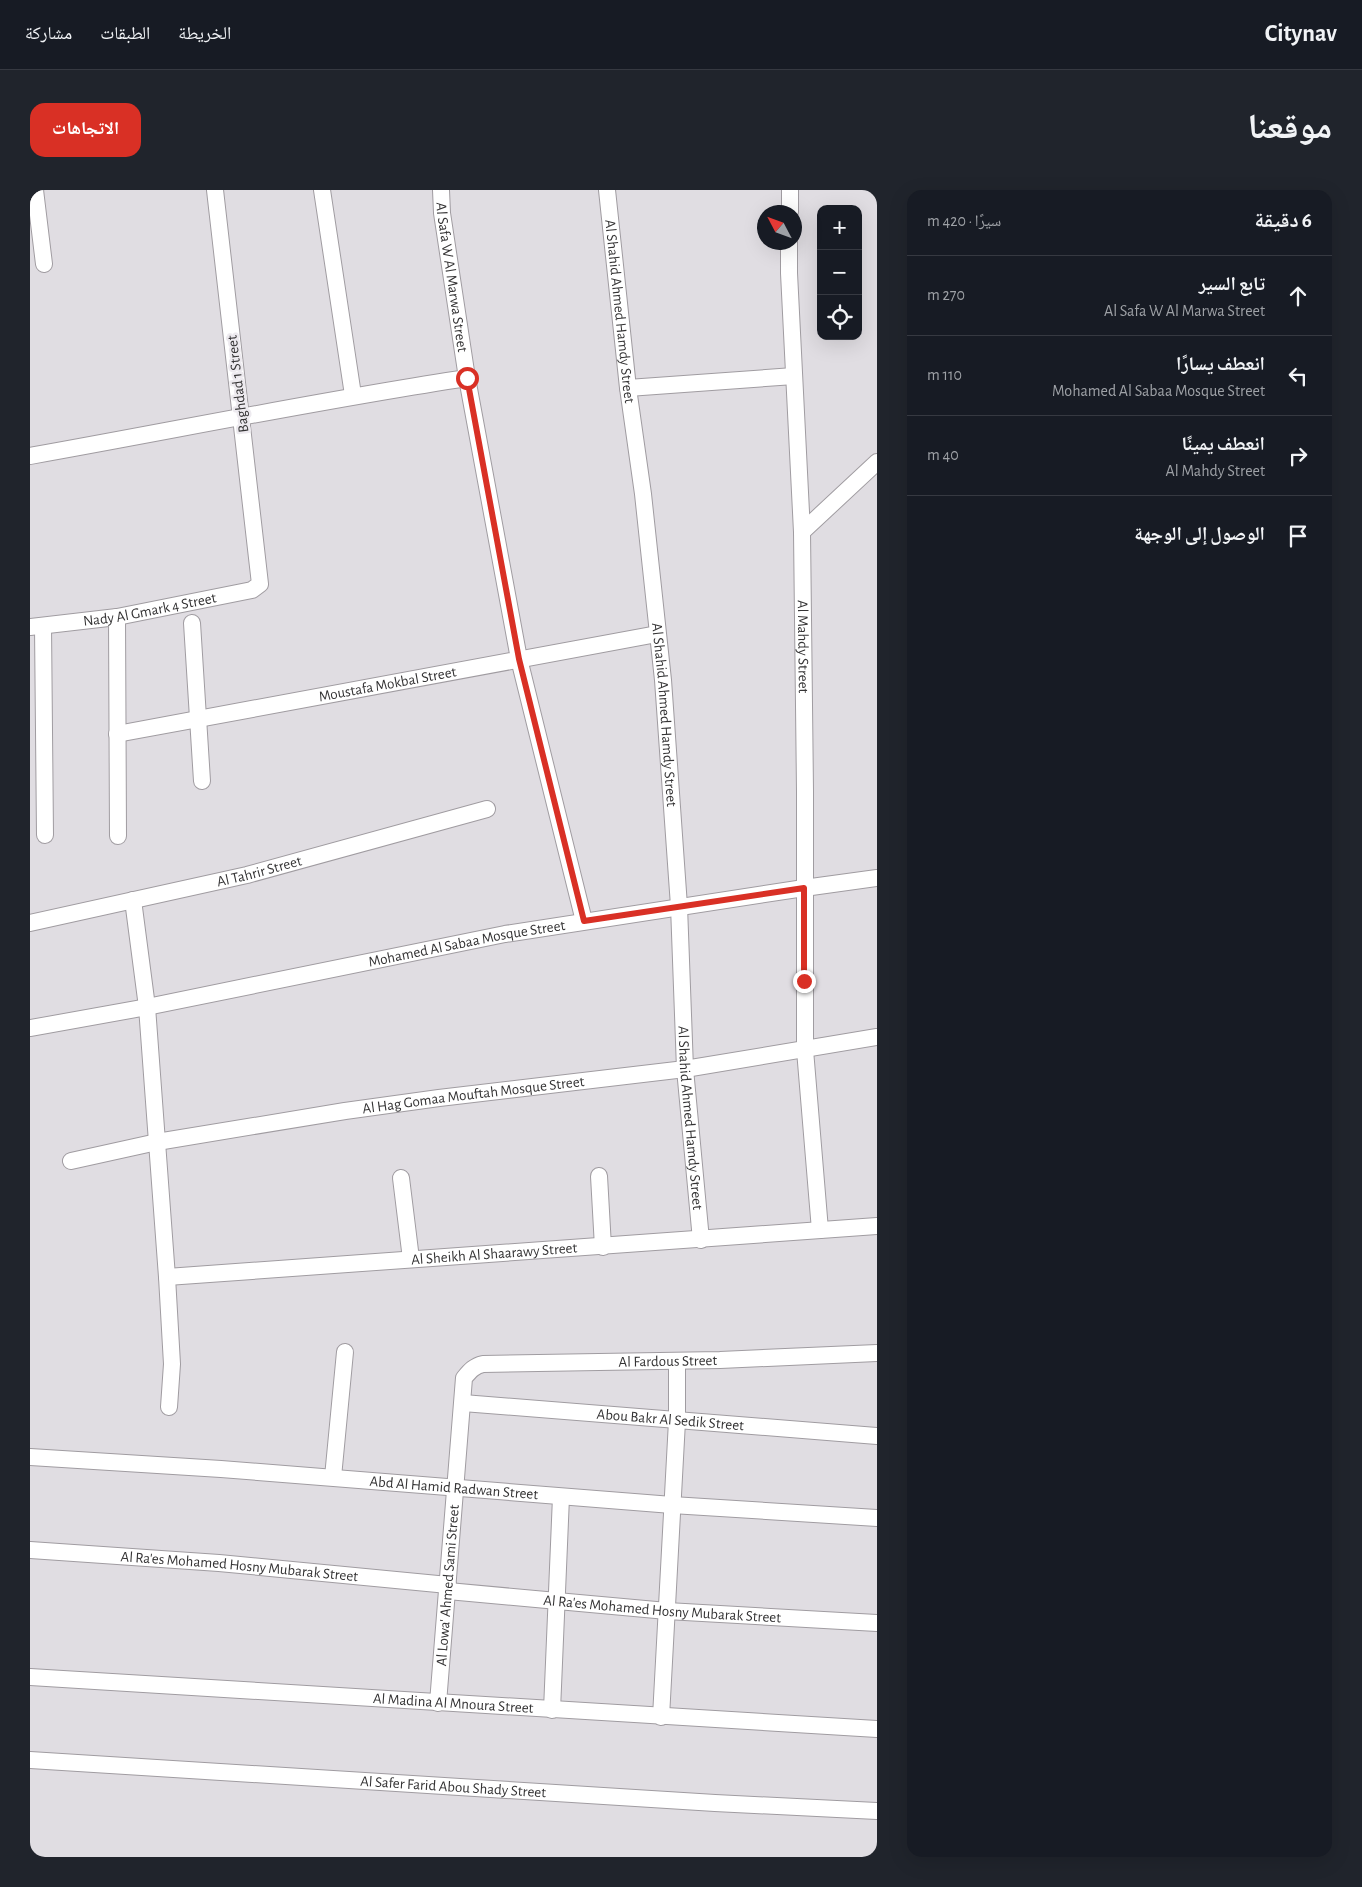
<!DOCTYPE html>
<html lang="ar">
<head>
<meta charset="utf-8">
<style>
  :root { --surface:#171b24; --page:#20242c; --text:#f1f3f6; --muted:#9ea1a6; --line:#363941; --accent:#d93025 }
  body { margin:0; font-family:"Alegreya Sans","Noto Naskh Arabic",sans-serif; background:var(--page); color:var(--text); direction:rtl }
  .controls { position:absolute; right:15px; top:15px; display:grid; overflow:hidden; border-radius:10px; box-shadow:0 5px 20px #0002 }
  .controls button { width:45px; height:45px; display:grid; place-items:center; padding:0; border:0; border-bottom:1px solid var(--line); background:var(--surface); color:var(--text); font:25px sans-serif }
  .compass { position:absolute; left:727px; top:15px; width:45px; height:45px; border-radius:50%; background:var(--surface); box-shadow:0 5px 20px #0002; rotate:311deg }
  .stop { position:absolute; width:15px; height:15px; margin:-11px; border:4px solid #d93025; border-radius:50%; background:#fff }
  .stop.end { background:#d93025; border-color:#fff; box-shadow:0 1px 5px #0008 }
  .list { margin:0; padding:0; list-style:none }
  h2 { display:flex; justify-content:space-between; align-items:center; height:65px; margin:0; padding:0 20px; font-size:21px }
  h2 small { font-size:16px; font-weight:400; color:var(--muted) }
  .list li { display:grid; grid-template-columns:32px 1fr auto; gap:15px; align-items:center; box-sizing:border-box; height:80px; padding:0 20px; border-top:1px solid var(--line) }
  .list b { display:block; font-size:19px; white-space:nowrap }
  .list p { margin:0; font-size:16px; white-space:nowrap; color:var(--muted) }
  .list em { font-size:16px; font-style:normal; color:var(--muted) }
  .icon { flex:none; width:28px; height:28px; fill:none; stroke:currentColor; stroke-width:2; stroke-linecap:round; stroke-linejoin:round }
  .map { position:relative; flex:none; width:847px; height:1667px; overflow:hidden; direction:ltr; border-radius:15px }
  header { display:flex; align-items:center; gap:30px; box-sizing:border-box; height:70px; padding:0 25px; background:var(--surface); border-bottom:1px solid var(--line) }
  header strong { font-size:24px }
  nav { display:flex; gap:28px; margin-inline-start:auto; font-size:18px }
  .intro { display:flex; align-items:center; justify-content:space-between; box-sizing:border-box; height:120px; padding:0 30px }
  h1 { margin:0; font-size:35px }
  .button { padding:12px 22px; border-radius:15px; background:var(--accent); color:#fff; font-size:18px; font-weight:700 }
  main { display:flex; gap:30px; padding:0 30px }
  aside { flex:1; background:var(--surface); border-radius:15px; box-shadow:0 5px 20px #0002 }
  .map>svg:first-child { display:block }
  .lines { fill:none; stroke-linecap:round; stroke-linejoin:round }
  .minor-casing { stroke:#a09ca1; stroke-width:18 }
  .minor { stroke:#fff; stroke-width:16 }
  .route { stroke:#d93025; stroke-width:6 }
  .labels { text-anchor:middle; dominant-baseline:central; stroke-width:5; stroke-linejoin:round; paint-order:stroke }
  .street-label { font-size:15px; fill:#343334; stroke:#edeaef }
</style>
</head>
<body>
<header>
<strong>Citynav</strong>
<nav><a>الخريطة</a><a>الطبقات</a><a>مشاركة</a></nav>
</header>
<div class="intro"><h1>موقعنا</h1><a class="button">الاتجاهات</a></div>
<main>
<aside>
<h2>6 دقيقة<small>سيرًا · 420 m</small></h2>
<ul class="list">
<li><svg class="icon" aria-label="ahead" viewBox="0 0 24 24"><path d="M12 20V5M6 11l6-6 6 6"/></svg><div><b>تابع السير</b><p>Al Safa W Al Marwa Street</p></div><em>270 m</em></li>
<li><svg class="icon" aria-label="left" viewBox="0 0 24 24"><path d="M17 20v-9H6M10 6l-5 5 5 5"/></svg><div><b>انعطف يسارًا</b><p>Mohamed Al Sabaa Mosque Street</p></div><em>110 m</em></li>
<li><svg class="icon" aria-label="right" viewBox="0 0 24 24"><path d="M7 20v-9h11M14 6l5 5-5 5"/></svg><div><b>انعطف يمينًا</b><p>Al Mahdy Street</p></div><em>40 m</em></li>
<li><svg class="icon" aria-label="arrive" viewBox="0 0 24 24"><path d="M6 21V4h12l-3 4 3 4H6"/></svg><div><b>الوصول إلى الوجهة</b></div></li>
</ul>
</aside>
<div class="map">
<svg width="847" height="1667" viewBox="0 0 847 1667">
  <rect width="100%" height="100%" fill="#e0dde2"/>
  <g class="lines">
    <defs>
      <g id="minor">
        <polyline points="5,0 14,74"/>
        <polyline points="292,0 323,205"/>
        <path id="s1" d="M411 0 412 23 437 188 489 469 554 731"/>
        <path id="s2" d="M577 0 598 198 613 304 633 490 649 716 655 879 671 1050"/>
        <polyline points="760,22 760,0"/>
        <path id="s3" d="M759 52V83L772 342 775 601V860L790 1040"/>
        <polyline points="598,198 764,186"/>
        <path d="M0 266C146 240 291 210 437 188"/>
        <polyline points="772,342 847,272"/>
        <polyline points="87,427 88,646"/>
        <polyline points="162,433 172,591"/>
        <polyline points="13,436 15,645"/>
        <path id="s4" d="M0 437 87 427 222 400 230 394 185 0"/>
        <path id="s5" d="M87 544 627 444"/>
        <polyline points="103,710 117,817 137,1087 142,1174 139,1217"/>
        <path id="s6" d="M0 733 217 685 457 619"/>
        <path id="s7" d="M1 838 117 817 475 744 774 698 847 688"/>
        <path id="s8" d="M41 971 127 952 315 921 409 908 655 879 847 847"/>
        <polyline points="569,986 573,1057"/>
        <polyline points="371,988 381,1069"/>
        <path id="s9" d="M137 1087 847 1036"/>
        <path id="s10" d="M433 1213 847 1246"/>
        <path id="s11" d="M0 1267 191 1279 642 1315 847 1328"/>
        <polyline points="303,1287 315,1162"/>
        <path id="s12" d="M0 1360 189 1373 418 1395"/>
        <path id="s13" d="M418 1401 637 1421 847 1433"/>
        <path id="s14" d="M0 1487 847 1539"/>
        <path id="s15" d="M408 1513 434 1188C440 1181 444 1176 453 1174L690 1170 847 1163"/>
        <polyline points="522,1520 531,1307"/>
        <polyline points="631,1527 647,1231 647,1171"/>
        <path id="s16" d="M0 1570 685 1613 847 1621"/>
      </g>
    </defs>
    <use href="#minor" class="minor-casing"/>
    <use href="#minor" class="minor"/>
  </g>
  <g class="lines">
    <polyline class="route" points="437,188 489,469 554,731 774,698 774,791"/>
  </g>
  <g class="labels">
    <g class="street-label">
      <text stroke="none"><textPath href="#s1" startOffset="88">Al Safa W Al Marwa Street</textPath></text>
      <text stroke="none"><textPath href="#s2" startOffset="122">Al Shahid Ahmed Hamdy Street</textPath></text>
      <text transform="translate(208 194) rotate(-97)">Baghdad 1 Street</text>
      <text stroke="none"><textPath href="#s4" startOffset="121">Nady Al Gmark 4 Street</textPath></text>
      <text stroke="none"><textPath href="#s3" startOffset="405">Al Mahdy Street</textPath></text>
      <text stroke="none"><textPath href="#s5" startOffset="275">Moustafa Mokbal Street</textPath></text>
      <text stroke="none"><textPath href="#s2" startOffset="528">Al Shahid Ahmed Hamdy Street</textPath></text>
      <text stroke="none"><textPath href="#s6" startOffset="235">Al Tahrir Street</textPath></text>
      <text stroke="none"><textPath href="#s7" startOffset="444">Mohamed Al Sabaa Mosque Street</textPath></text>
      <text stroke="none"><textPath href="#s8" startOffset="408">Al Hag Gomaa Mouftah Mosque Street</textPath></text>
      <text stroke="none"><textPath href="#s2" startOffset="932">Al Shahid Ahmed Hamdy Street</textPath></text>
      <text stroke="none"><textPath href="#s9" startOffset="328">Al Sheikh Al Shaarawy Street</textPath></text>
      <text stroke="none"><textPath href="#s15" startOffset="535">Al Fardous Street</textPath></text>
      <text stroke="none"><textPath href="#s10" startOffset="208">Abou Bakr Al Sedik Street</textPath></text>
      <text stroke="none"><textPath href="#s11" startOffset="425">Abd Al Hamid Radwan Street</textPath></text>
      <text stroke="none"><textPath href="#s12" startOffset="210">Al Ra'es Mohamed Hosny Mubarak Street</textPath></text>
      <text stroke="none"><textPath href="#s15" startOffset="118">Al Lowa' Ahmed Sami Street</textPath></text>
      <text stroke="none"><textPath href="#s13" startOffset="215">Al Ra'es Mohamed Hosny Mubarak Street</textPath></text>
      <text stroke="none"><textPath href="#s14" startOffset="424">Al Madina Al Mnoura Street</textPath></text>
      <text stroke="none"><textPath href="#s16" startOffset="424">Al Safer Farid Abou Shady Street</textPath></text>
    </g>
  </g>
</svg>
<div class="controls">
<button>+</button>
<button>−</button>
<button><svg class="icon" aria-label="locate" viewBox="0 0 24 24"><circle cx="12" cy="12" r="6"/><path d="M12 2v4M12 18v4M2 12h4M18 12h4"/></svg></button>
</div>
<svg class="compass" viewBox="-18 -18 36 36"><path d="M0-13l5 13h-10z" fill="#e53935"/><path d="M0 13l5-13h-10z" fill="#9ea1a6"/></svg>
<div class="stop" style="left:437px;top:188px"></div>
<div class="stop end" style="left:774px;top:791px"></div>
</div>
</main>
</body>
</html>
